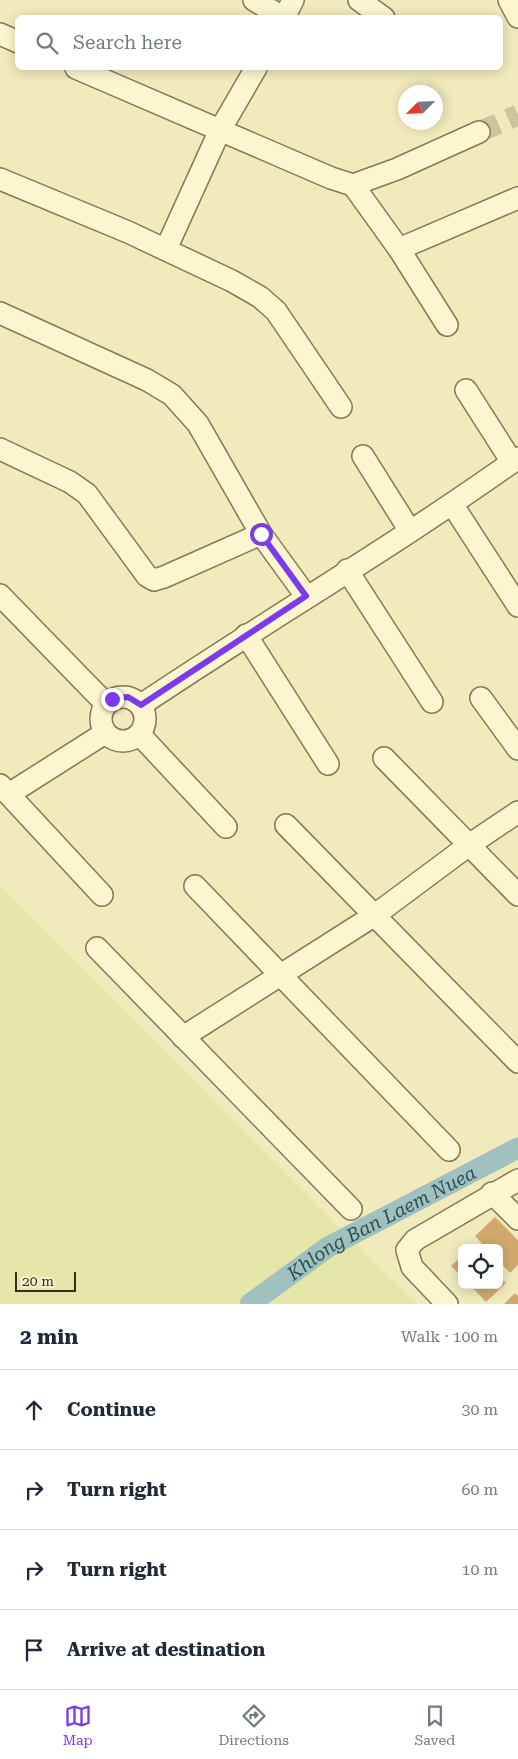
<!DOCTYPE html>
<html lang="en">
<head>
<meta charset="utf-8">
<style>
  :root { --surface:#fff; --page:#f6f6f7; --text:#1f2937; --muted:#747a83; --line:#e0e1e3; --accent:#7c3aed }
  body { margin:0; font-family:"Roboto Serif",serif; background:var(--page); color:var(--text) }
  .controls { position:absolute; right:15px; bottom:15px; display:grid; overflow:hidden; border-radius:8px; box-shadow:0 2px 12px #0003 }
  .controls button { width:45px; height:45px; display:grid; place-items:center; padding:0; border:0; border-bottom:1px solid var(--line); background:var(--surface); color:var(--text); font:25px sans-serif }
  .compass { position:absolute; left:398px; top:85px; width:45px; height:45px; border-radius:50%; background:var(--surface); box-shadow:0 2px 12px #0003; rotate:246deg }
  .scale { position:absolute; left:15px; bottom:12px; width:61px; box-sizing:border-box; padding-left:5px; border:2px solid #362d1a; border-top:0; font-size:14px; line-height:18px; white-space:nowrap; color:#362d1a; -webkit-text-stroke:4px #f7f2cc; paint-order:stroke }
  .stop { position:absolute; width:15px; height:15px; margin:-11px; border:4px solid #7c3aed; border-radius:50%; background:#fff }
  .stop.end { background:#7c3aed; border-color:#fff; box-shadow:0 1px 5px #0008 }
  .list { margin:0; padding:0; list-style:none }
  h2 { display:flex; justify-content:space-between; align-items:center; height:65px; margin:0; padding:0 20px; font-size:21px }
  h2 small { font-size:16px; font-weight:400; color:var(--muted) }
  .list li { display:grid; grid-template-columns:32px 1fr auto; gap:15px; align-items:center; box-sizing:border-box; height:80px; padding:0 20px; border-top:1px solid var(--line) }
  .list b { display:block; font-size:19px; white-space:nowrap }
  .list em { font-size:16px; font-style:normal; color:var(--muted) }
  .icon { flex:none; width:28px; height:28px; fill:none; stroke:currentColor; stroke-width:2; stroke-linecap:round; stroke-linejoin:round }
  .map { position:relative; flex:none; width:518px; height:1304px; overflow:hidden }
  .search { position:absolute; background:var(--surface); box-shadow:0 2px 12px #0003; left:15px; right:15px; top:15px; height:55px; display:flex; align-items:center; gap:12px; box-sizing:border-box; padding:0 18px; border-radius:8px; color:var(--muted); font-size:19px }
  .sheet { height:385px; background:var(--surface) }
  nav { display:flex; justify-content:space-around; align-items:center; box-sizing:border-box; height:70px; border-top:1px solid var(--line); background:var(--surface); font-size:14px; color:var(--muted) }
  nav a { display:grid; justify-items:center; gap:2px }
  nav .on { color:var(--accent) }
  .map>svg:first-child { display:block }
  .farmland { fill:#e5e6a9 }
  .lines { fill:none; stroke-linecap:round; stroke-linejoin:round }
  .canal { stroke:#a0c1bd; stroke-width:21 }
  .building { fill:#d1a96f }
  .minor-tunnel { stroke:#cbc49c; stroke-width:21; stroke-dasharray:21 11; stroke-linecap:butt }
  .minor-casing { stroke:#887954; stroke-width:24 }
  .minor { stroke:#fbf6cf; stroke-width:21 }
  .route { stroke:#7c3aed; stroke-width:6 }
  .labels { text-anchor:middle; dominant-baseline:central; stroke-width:4.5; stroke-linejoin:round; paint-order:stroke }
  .water-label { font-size:19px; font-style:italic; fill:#285257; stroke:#f7f2cc }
</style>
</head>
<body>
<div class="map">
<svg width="518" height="1304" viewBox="0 0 518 1304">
  <rect width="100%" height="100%" fill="#f0eabc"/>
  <polygon class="farmland" points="0,885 373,1261 417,1304 0,1304"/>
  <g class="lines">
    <path class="canal" id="s1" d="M250 1304 328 1247 518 1148"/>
  </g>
  <g class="building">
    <polygon points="495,1217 518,1240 518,1265 510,1273 499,1261 499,1248 486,1248 475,1236"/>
    <polygon points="462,1256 462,1277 451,1266"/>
    <polygon points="499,1276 506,1283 486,1302 470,1285 499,1285"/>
    <polygon points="515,1293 518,1296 518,1304 504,1304"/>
  </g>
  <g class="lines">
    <polyline class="minor-tunnel" points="479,132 518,115"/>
    <defs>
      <g id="minor">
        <polyline points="254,0 284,18 293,0"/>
        <polyline points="359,0 384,18"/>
        <polyline points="509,0 518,17"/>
        <polyline points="0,34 18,42"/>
        <polyline points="76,68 331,178 353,185 397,169 479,132"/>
        <polyline points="0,179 128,232 232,281 260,297 276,311 341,407"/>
        <polyline points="353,185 399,249 447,325"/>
        <polyline points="166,249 220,130 256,68"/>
        <polyline points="399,249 518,198"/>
        <polyline points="0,313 147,380 172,395 198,424 261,534 306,596"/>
        <polyline points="466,390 512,462"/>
        <polyline points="0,449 70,482 87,494 147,576 154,580 164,577 261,534"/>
        <polyline points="363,456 410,531"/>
        <polyline points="452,504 518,606"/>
        <polyline points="347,570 432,702"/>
        <polyline points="0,595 106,704"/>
        <polyline points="246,635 328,764"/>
        <circle cx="123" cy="719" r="22"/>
        <polyline points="481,698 518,749"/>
        <path d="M141 705C266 621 396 545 518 458"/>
        <polyline points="140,735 226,827"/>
        <polyline points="384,758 518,895"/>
        <polyline points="0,785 102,895"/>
        <polyline points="9,794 105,733"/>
        <polyline points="286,825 518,1062"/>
        <polyline points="195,886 449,1150"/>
        <polyline points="97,948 351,1209"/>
        <polyline points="183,1037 375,915 469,845 518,812"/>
        <polyline points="492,1193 518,1219"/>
        <polyline points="447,1304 412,1267 407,1250 415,1240 518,1180"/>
      </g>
    </defs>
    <use href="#minor" class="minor-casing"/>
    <use href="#minor" class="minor"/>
  </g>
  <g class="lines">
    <polyline class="route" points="112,699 128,697 141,705 306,596 261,534"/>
  </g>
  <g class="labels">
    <g class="water-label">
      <text stroke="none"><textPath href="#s1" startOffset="155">Khlong Ban Laem Nuea</textPath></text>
    </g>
  </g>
</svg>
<div class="controls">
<button><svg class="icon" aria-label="locate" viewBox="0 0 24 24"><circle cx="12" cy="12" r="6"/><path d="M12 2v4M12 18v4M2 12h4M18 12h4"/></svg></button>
</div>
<svg class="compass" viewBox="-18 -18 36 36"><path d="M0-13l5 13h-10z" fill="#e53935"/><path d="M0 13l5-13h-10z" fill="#747a83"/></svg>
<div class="scale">20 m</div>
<div class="stop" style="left:261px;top:534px"></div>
<div class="stop end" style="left:112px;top:699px"></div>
<div class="search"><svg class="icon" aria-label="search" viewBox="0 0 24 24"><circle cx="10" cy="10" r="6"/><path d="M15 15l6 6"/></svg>Search here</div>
</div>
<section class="sheet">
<h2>2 min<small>Walk · 100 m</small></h2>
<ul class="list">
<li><svg class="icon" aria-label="ahead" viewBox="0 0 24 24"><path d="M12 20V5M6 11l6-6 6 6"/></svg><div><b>Continue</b></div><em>30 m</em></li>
<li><svg class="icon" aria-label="right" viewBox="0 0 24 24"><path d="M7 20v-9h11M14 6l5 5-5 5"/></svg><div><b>Turn right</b></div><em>60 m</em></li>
<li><svg class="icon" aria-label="right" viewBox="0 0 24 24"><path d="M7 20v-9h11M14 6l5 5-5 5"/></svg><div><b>Turn right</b></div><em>10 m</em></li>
<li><svg class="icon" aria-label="arrive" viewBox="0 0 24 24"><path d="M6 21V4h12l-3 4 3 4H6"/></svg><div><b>Arrive at destination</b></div></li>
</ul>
</section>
<nav>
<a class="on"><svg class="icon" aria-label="map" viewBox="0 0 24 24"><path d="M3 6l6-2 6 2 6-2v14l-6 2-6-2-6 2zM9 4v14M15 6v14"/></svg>Map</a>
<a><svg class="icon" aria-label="directions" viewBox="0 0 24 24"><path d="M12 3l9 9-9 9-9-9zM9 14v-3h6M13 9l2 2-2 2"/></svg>Directions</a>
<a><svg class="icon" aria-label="saved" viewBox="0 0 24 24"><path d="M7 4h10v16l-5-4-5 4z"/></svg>Saved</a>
</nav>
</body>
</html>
